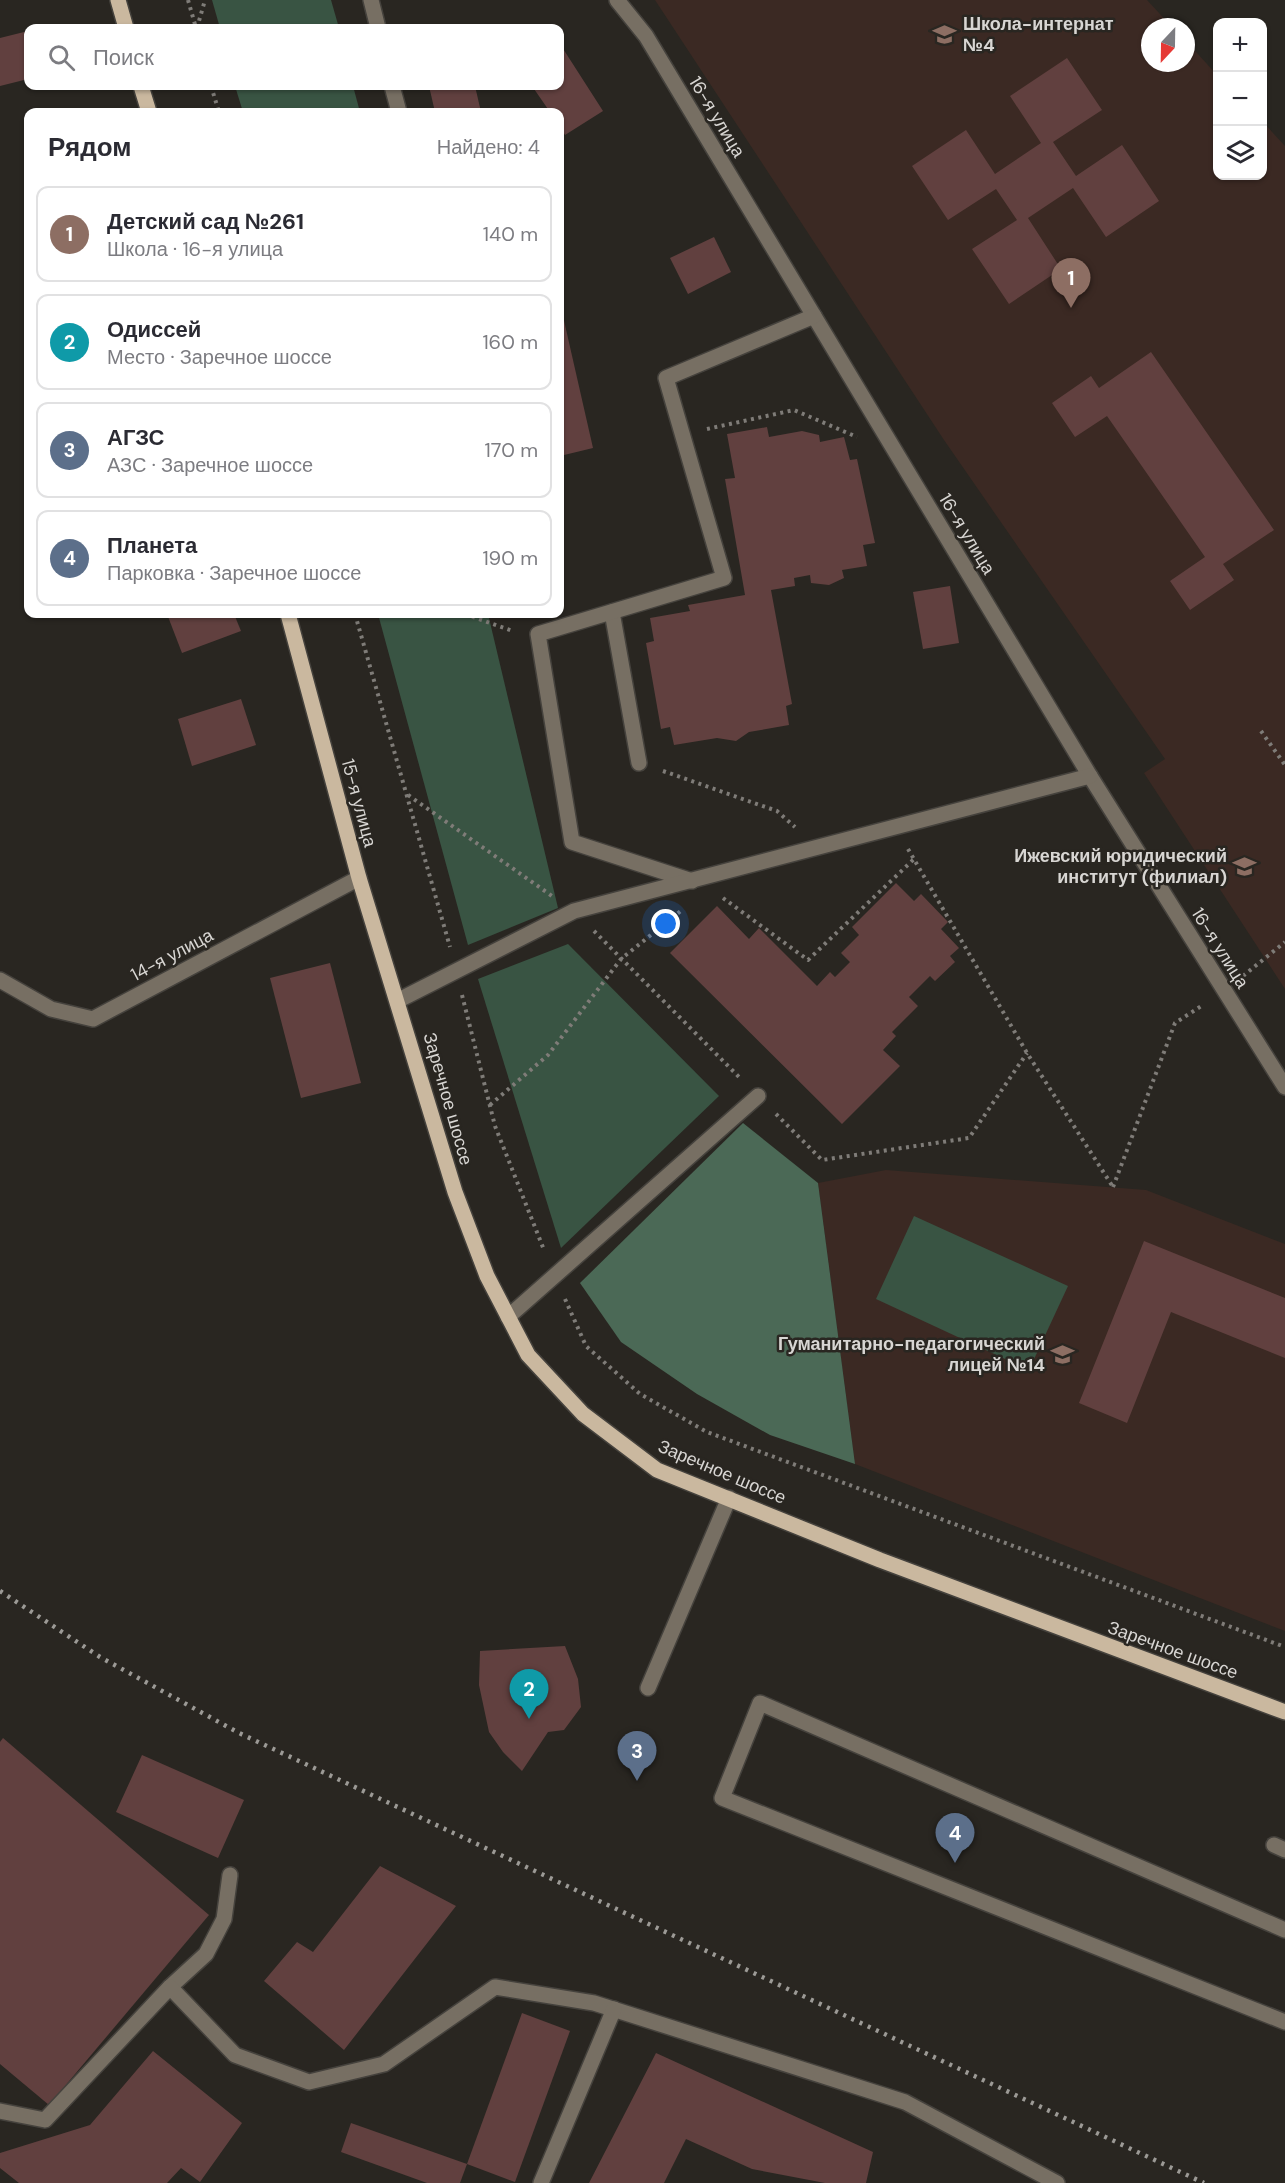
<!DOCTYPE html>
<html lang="ru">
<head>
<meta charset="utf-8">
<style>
  :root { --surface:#fff; --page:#f7f7f7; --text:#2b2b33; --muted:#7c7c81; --line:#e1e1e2; --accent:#0f766e }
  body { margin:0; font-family:"DM Sans",sans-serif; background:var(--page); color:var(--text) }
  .controls { position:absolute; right:18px; top:18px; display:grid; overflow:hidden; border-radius:12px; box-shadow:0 2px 4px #0004 }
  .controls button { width:54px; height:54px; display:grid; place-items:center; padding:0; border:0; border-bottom:2px solid var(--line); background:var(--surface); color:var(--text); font:30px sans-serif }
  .compass { position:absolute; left:1141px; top:18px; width:54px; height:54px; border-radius:50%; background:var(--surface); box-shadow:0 2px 4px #0004; rotate:202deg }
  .you { position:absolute; left:666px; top:924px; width:21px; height:21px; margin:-15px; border:4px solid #fff; border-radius:50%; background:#1a73e8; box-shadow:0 0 0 9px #1a73e833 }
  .badge { display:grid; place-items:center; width:39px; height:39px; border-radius:50%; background:var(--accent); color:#fff; font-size:20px; font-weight:700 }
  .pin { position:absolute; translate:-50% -50px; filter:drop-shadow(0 2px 3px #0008) }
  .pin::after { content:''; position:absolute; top:32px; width:21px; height:18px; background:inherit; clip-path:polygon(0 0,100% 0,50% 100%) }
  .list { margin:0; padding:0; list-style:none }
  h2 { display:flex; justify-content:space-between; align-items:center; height:78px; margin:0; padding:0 24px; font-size:26px }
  h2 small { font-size:20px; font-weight:400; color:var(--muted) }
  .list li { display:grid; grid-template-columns:39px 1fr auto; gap:18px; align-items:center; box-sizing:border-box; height:96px; margin:0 12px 12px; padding:0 12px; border:2px solid var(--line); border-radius:12px }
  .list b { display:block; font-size:22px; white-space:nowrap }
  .list p { margin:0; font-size:20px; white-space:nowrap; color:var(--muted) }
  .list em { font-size:20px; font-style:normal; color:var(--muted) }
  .icon { flex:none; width:33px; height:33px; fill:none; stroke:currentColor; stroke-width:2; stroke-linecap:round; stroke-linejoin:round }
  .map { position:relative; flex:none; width:1285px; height:2183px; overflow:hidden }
  .search { position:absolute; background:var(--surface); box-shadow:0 2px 4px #0004; left:24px; top:24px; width:540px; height:66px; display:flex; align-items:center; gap:15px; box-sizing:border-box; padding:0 21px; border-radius:12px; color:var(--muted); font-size:22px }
  .panel { position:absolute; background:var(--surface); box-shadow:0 2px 4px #0004; left:24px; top:108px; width:540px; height:510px; border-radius:12px }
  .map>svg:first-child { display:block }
  .education { fill:#3b2923 }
  .green { fill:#395443 }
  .forest { fill:#4b6956 }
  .building { fill:#61403f }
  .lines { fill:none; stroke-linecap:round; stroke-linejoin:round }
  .minor-casing { stroke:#45423d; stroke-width:18 }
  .major-casing { stroke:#45423d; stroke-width:18 }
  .path { stroke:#7f7c78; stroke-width:4; stroke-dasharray:3 4.5; stroke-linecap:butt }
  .minor { stroke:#776f63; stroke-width:15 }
  .major { stroke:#cab89f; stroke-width:15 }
  .rail { stroke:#9c9a96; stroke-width:4.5; stroke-dasharray:3 6; stroke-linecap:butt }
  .labels { text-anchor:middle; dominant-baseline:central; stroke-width:5; stroke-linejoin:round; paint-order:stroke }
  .poi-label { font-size:18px; font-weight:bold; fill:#d8d6d3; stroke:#292621; text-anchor:end }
  .street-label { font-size:18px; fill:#d8d6d3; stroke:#292621 }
</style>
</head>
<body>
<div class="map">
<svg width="1285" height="2183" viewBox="0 0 1285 2183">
  <rect width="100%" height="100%" fill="#292621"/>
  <g class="education">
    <polygon points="655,0 1147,0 1172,27 1150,27 1150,63 1186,63 1186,41 1217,75 1218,176 1262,176 1263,122 1285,146 1285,989 1144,773 1165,759 944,440"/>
    <polygon points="886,1170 1146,1190 1285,1244 1285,1631 855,1464 818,1183"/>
  </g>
  <g class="green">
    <polygon points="212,0 331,0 339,28 220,28"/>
    <polygon points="235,86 353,86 360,112 243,112"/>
    <polygon points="378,614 488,614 558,908 468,945"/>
    <polygon points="568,944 719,1096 561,1248 478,979"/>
    <polygon points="914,1216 1068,1286 1029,1370 876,1299"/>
  </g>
  <polygon class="forest" points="743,1123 818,1183 855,1464 770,1435 697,1394 621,1342 580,1283"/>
  <g class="building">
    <polygon points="28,31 28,79 0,86 0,38"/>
    <polygon points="560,44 603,111 565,135 560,127 560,112 550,112 532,86 560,86"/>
    <polygon points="1067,58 1102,110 1053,142 1076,176 1122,145 1159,201 1106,237 1073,188 1028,218 1061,269 1009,304 972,249 1017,220 996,189 948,220 912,166 966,130 995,174 1041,143 1010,96"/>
    <polygon points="429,86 475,86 481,112 435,112"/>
    <polygon points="714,237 731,272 688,294 670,258"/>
    <polygon points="560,303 593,448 560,456"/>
    <polygon points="1151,352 1274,530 1223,564 1234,580 1190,610 1170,581 1205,557 1107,416 1075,437 1052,403 1091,376 1099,388"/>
    <polygon points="767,427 769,437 802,431 819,435 820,442 844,437 850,460 857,459 875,543 863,545 867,566 842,570 844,578 829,585 811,583 810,575 794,578 795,586 771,590 792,704 786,706 789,725 749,732 736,741 717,738 674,745 670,727 661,729 646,643 654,641 650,618 690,611 688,605 745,595 725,479 735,478 727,434"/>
    <polygon points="950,586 959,643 923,649 913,592"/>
    <polygon points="167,614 234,614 241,631 182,653"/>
    <polygon points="241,699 256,745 192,766 178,719"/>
    <polygon points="896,883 914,901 921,894 948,922 941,929 959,948 950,956 955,962 935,981 930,976 909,997 918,1006 892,1032 896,1036 883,1050 900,1066 842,1124 670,953 717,906 749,939 759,928 817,986 830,972 835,977 850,962 841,953 859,935 852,927"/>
    <polygon points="330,963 361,1083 301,1098 270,978"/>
    <polygon points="1144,1241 1285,1298 1285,1358 1171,1312 1127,1423 1079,1403"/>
    <polygon points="565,1646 578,1679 581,1707 564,1730 548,1732 522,1771 503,1752 489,1732 479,1685 480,1651"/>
    <polygon points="3,1738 209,1915 49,2105 0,2064 0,1742"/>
    <polygon points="142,1755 244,1800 218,1858 116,1812"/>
    <polygon points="380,1866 456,1906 344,2050 264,1981 297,1942 313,1952"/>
    <polygon points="522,2013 570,2031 515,2182 467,2164"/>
    <polygon points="153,2051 242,2123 200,2182 181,2168 167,2183 19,2183 0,2168 0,2153 90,2125"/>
    <polygon points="656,2053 873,2152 866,2183 825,2183 752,2169 686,2139 664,2183 589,2183"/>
    <polygon points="351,2123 467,2164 460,2183 427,2183 341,2152"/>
  </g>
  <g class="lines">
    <defs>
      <g id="minor">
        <polyline points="371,0 378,28"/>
        <polyline points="617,0 646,36 1090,776 1285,1087"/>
        <polyline points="392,86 399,112"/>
        <polyline points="612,612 639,763"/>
        <polyline points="692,881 572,842 538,634 724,578 666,378 814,316"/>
        <polyline points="0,980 51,1009 93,1019 359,878"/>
        <polyline points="399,1000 574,911 1090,776"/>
        <polyline points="508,1317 758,1096"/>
        <polyline points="648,1688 729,1498"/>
        <polyline points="1274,1845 1285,1850"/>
        <polyline points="1285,1930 760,1703 722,1798 1285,2022"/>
        <polyline points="170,1987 206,1954 224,1919 230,1875"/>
        <polyline points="0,2111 45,2120 170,1987 235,2055 309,2082 384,2064 495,1987 594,2003 905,2102 1057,2183"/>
        <polyline points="541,2183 614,2009"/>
      </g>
      <g id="major">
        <polyline points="118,0 126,28"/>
        <polyline points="141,86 149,112"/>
        <polyline points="288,614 359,878 455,1192 487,1276 528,1355 583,1414 657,1470 880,1560 1285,1712"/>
      </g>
    </defs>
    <use href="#minor" class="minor-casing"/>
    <use href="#major" class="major-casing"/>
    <g class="path">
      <polyline points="188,0 196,28"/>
      <polyline points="197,28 205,0"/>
      <polyline points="211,86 219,112"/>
      <polyline points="707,429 794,410 857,437"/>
      <polyline points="355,614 450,947"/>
      <polyline points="465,614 513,631"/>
      <polyline points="1261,731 1285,765"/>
      <polyline points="663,771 777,811 795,827"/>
      <polyline points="408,795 552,896"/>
      <polyline points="908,849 1027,1053 1113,1187"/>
      <polyline points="723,898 808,960 914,859"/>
      <polyline points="594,931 741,1079"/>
      <polyline points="1243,976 1285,942"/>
      <polyline points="462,995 495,1126 544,1250"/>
      <polyline points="490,1105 548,1055 621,959 682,910"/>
      <polyline points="776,1114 822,1160 969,1138 1027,1053"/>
      <polyline points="1113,1187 1175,1023 1203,1005"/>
      <polyline points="565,1299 586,1346 640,1394 707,1432 1285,1647"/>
    </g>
    <use href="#minor" class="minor"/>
    <use href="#major" class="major"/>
    <polyline class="rail" points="0,1591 100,1657 239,1733 1204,2183"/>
  </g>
  <defs>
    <symbol id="school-bare" viewBox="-9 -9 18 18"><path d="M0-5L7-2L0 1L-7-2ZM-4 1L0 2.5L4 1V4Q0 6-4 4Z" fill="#8d6e63" stroke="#292621" stroke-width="2.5" paint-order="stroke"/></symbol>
    <symbol id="university-bare" viewBox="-9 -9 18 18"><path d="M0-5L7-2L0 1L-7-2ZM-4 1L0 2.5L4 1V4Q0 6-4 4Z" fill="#8d6e63" stroke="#292621" stroke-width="2.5" paint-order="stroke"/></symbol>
  </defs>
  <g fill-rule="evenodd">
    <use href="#school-bare" x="928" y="18" width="33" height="33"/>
    <use href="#university-bare" x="1228" y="850" width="33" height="33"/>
    <use href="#school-bare" x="1046" y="1338" width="33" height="33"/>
  </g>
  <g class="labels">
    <g class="poi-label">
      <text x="963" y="24" text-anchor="start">Школа-интернат<tspan x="963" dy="21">№4</tspan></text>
      <text x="1227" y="856">Ижевский юридический<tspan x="1227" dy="21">институт (филиал)</tspan></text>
      <text x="1045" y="1344">Гуманитарно-педагогический<tspan x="1045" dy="21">лицей №14</tspan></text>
    </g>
    <g class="street-label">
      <text transform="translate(717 117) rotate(59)">16-я улица</text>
      <text transform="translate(967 534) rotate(59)">16-я улица</text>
      <text transform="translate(359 803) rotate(75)">15-я улица</text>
      <text transform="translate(1220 948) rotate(58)">16-я улица</text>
      <text transform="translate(172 955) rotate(-28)">14-я улица</text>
      <text transform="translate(448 1099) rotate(74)">Заречное шоссе</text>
      <text transform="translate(722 1472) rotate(23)">Заречное шоссе</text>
      <text transform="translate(1173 1650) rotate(20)">Заречное шоссе</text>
    </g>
  </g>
</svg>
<div class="controls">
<button>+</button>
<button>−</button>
<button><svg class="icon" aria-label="layers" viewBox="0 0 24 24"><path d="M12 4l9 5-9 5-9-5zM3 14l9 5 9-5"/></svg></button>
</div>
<svg class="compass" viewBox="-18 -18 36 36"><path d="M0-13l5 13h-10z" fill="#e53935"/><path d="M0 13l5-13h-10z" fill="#7c7c81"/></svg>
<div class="you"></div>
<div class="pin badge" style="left:1071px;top:308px;background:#8d6e63">1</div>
<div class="pin badge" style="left:529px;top:1719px;background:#0f9aa8">2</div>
<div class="pin badge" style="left:637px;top:1781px;background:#5c6f8a">3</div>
<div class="pin badge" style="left:955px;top:1863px;background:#5c6f8a">4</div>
<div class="search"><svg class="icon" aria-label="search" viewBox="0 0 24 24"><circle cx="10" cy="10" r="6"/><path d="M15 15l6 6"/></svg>Поиск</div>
<section class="panel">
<h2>Рядом<small>Найдено: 4</small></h2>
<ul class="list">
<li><span class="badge" style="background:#8d6e63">1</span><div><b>Детский сад №261</b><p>Школа · 16-я улица</p></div><em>140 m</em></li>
<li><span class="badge" style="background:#0f9aa8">2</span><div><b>Одиссей</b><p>Место · Заречное шоссе</p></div><em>160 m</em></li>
<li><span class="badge" style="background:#5c6f8a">3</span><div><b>АГЗС</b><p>АЗС · Заречное шоссе</p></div><em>170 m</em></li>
<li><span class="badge" style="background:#5c6f8a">4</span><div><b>Планета</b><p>Парковка · Заречное шоссе</p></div><em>190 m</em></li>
</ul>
</section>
</div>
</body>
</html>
